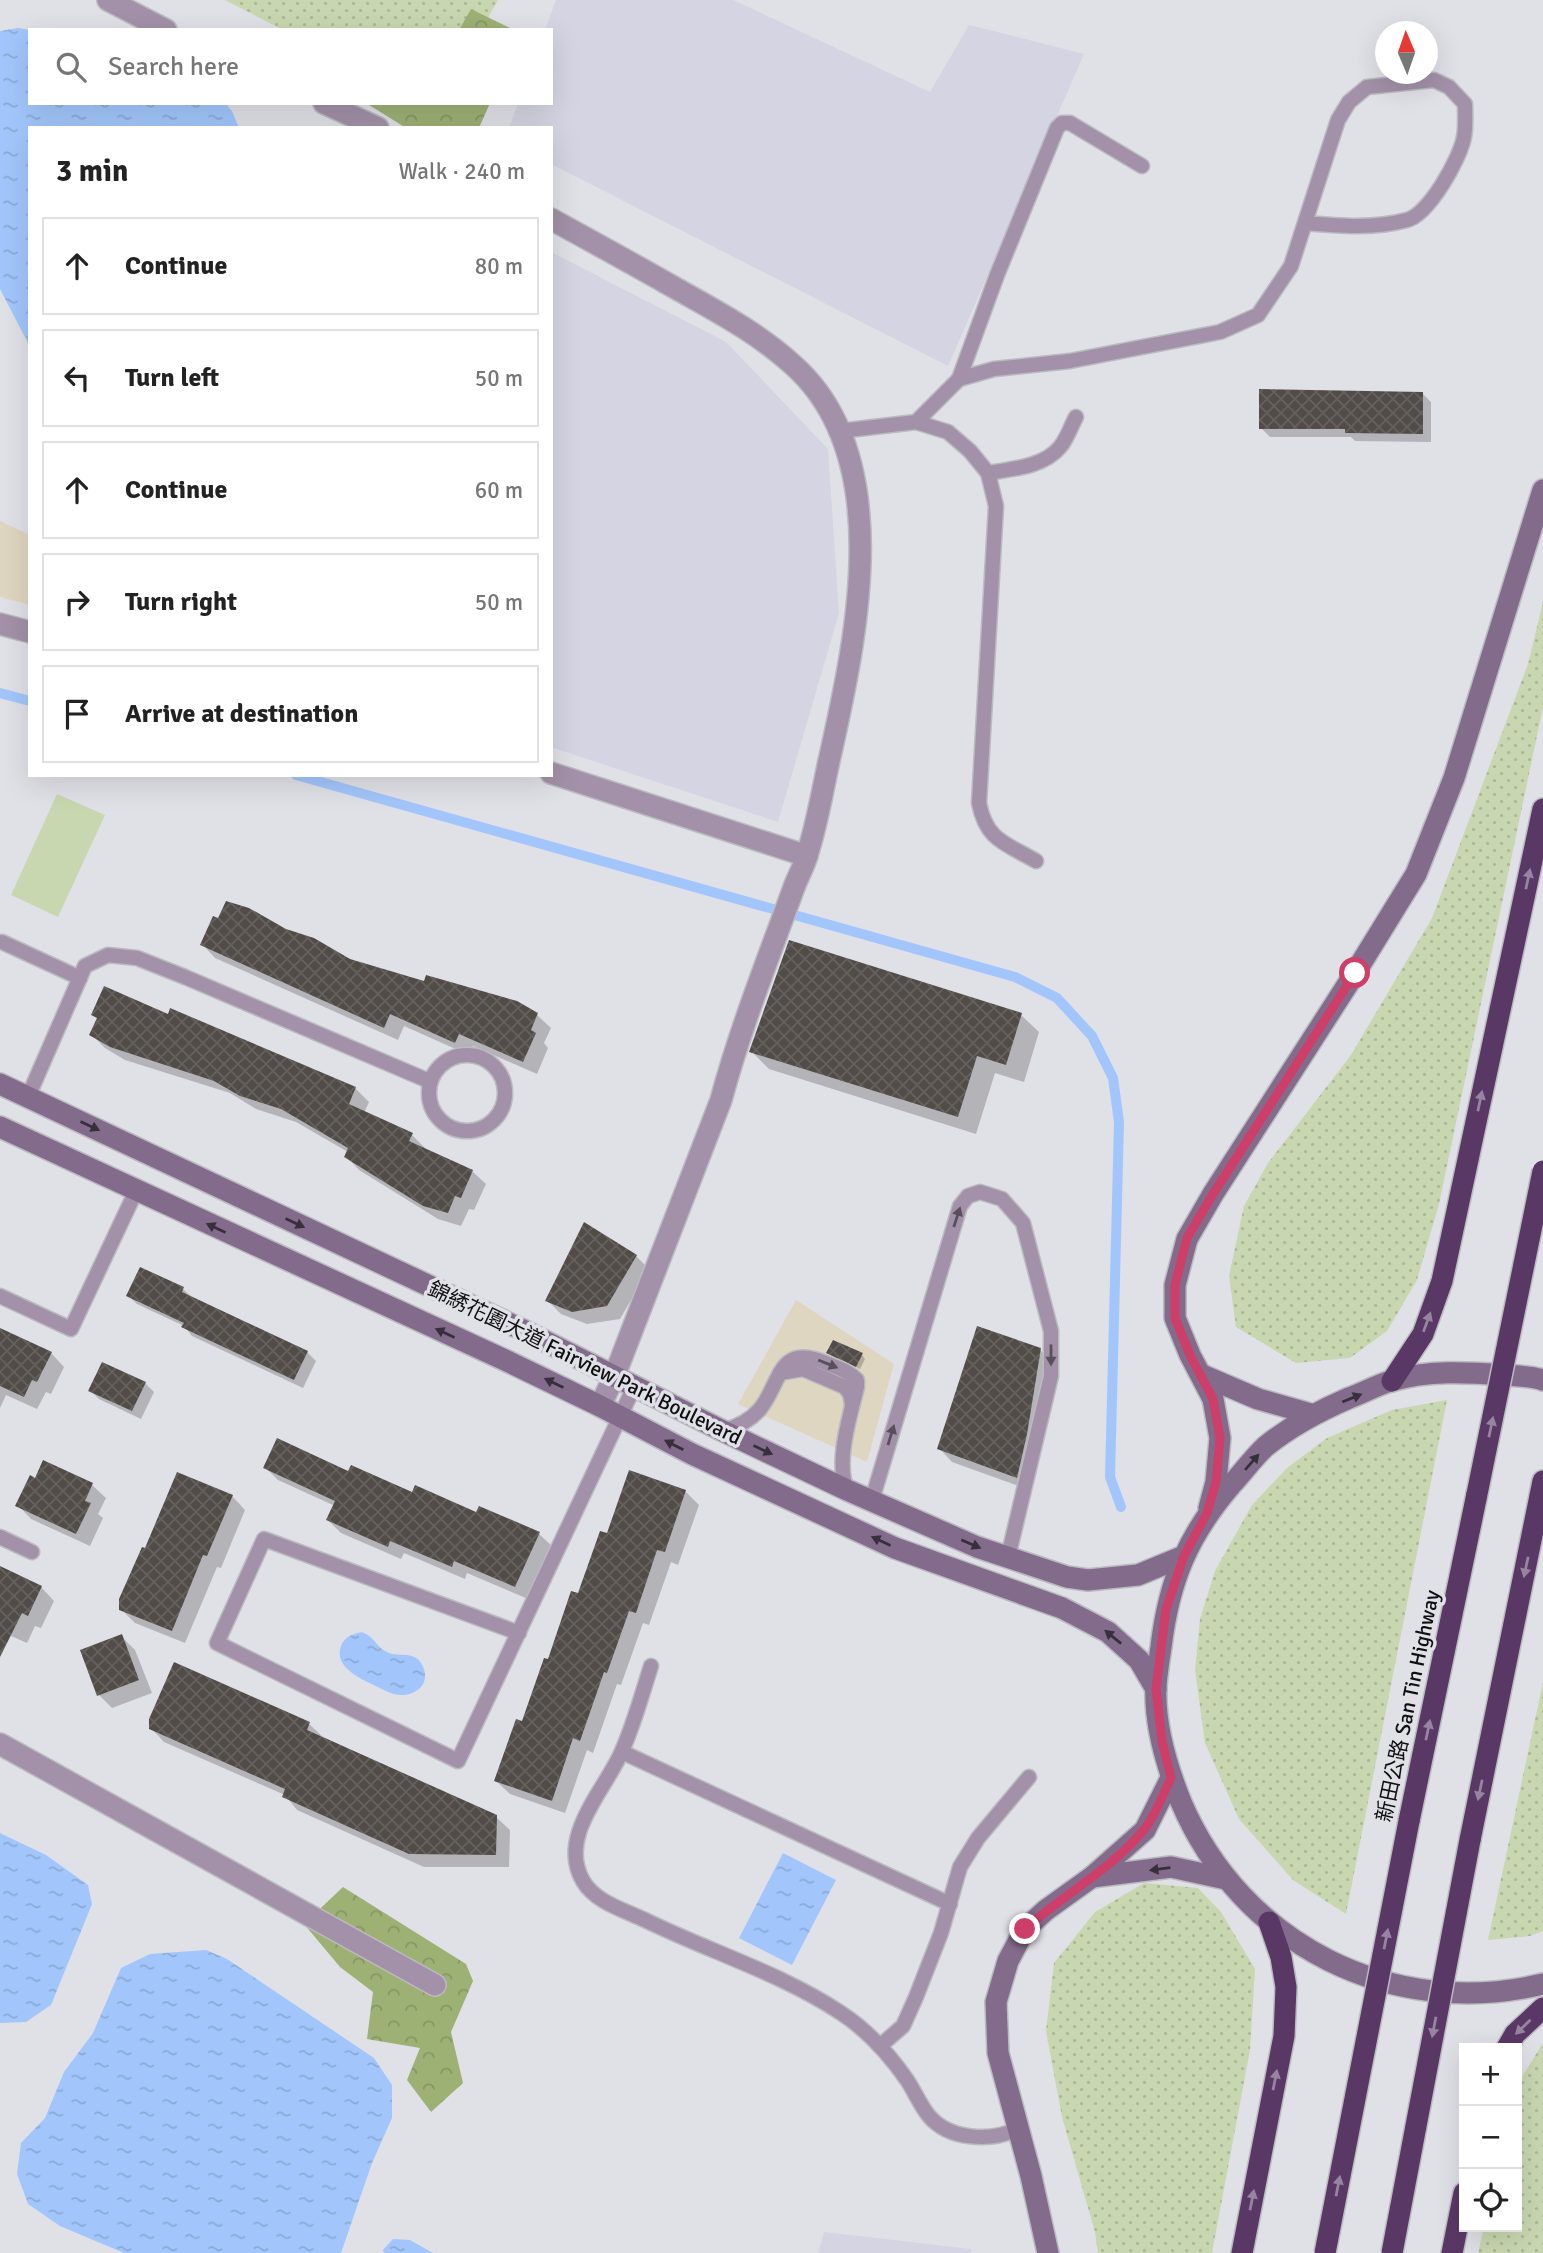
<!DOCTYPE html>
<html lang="en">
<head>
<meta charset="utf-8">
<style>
  :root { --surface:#fff; --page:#f2f2f2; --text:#222; --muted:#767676; --line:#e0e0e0 }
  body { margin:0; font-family:Signika,"Noto Sans TC",sans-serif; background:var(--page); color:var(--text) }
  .controls { position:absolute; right:21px; bottom:21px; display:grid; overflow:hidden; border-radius:0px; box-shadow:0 7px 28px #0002 }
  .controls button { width:63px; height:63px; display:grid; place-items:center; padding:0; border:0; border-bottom:2px solid var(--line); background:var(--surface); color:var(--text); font:35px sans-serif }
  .compass { position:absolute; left:1375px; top:21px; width:63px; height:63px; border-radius:50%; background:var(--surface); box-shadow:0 7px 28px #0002; rotate:358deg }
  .stop { position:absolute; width:21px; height:21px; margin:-16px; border:5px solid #cd3f68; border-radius:50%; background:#fff }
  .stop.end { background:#cd3f68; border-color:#fff; box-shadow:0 2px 7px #0008 }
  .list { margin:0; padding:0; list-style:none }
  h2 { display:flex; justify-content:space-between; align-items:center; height:91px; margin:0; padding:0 28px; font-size:30px }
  h2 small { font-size:23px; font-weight:400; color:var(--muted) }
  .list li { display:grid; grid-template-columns:46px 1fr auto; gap:21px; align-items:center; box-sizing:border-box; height:98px; margin:0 14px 14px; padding:0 14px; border:2px solid var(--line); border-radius:0px }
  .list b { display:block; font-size:26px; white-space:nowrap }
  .list em { font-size:23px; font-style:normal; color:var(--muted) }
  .icon { flex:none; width:38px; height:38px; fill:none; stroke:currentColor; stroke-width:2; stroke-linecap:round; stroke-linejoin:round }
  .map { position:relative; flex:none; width:1543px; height:2253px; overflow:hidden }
  .search { position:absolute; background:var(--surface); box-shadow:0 7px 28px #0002; left:28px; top:28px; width:525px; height:77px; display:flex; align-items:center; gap:18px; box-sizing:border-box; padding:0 24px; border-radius:0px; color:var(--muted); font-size:26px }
  .panel { position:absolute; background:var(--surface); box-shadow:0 7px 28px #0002; left:28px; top:126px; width:525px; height:651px; border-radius:0px }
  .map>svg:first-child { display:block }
  .commercial { fill:#dfd6c1 }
  .built { fill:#d4d4e2 }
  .grass { fill:url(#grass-dots) }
  .forest { fill:url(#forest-crowns) }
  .green { fill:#c9d7b0 }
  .water { fill:url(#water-ripples) }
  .shadow { fill:#0003 }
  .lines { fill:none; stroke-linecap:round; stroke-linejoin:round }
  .stream { stroke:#a2c6fb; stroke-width:10 }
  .building { fill:url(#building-cross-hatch) }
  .lane-casing { stroke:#babac0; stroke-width:17 }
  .street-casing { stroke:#babac0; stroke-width:24 }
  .secondary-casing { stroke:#babac0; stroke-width:24 }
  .highway-casing { stroke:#babac0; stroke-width:24 }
  .lane { stroke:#a291a8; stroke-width:14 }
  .street { stroke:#a291a8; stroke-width:21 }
  .secondary { stroke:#836b8c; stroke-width:21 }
  .highway { stroke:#5a3866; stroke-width:21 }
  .highway-bridge-casing { stroke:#babac0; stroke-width:24; stroke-linecap:butt }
  .highway-bridge { stroke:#5a3866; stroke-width:21 }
  .oneway { fill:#9684a0 }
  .oneway2 { fill:#382f3c }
  .oneway3 { fill:#58505c }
  .route { stroke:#cd3f68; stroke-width:9 }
  .labels { text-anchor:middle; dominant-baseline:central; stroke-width:7; stroke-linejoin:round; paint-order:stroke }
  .street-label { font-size:21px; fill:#0f0f11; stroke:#e0e0e7 }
</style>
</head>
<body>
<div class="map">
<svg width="1543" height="2253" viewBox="0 0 1543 2253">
  <defs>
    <pattern id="grass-dots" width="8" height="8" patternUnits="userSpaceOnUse" patternTransform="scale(1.75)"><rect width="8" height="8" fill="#c9d7b0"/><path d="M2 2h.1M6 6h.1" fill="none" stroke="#abb796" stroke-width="1.8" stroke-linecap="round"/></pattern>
    <pattern id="forest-crowns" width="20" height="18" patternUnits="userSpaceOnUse" patternTransform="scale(1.75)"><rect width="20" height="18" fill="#9db175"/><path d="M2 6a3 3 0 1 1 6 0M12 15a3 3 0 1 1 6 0" fill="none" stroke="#869764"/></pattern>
    <pattern id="water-ripples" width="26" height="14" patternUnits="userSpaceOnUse" patternTransform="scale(1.75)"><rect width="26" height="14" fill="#a2c6fb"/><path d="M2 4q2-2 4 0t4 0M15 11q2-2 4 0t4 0" fill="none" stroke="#8aa9d6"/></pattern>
    <pattern id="building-cross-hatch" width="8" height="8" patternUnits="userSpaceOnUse" patternTransform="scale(1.75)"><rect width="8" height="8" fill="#514c47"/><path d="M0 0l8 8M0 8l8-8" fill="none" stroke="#65615e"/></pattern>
  </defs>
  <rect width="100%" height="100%" fill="#e0e0e7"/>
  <g class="commercial">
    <polygon points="0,521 30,535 30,605 0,597"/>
    <polygon points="796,1300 894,1364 867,1462 738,1404"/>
  </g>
  <g class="built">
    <polygon points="556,0 733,0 930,92 969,25 1084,54 948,366 551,164 551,128 509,128 518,103 551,103 551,30 545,30"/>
    <polygon points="551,252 726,342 828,449 839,613 778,822 551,747"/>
    <polygon points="824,2232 971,2249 971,2253 818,2253"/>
  </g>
  <g class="grass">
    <polygon points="225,0 498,0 481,30 283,30"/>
    <polygon points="1543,602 1543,707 1439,1204 1417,1280 1387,1331 1350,1358 1296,1363 1236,1327 1229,1276 1244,1206 1268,1163 1351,1055 1432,918 1528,664"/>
    <polygon points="1447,1400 1346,1914 1293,1880 1239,1819 1205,1743 1195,1670 1200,1619 1215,1571 1252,1505 1287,1468 1327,1438 1392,1410"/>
    <polygon points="1543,1682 1543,1931 1530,1936 1488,1940"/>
    <polygon points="1144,1883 1198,1888 1221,1912 1255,1969 1250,2050 1212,2253 1098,2253 1095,2232 1062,2117 1046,2031 1054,1963 1095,1912"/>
    <polygon points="1543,2043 1543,2253 1478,2253 1484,2227 1517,2227 1517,2085"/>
  </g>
  <g class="forest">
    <polygon points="471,9 514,30 459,30"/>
    <polygon points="366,103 490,103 479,128 406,128"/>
    <polygon points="343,1887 466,1964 473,1981 451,2032 463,2083 431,2112 407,2080 420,2048 367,2039 373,1992 340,1967 304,1924"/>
  </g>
  <polygon class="green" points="57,794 105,815 58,917 11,895"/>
  <g class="water">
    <polygon points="18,28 30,30 30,103 225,103 232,111 239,128 30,128 30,347 0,289 0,31"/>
    <path d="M362 1632C376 1638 375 1646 387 1652 398 1658 413 1650 421 1663 436 1687 407 1703 386 1691 369 1682 332 1670 341 1646 345 1636 353 1634 362 1632Z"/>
    <polygon points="0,1833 46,1855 88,1885 92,1904 51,2005 26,2022 0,2023"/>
    <polygon points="783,1853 836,1880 792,1965 739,1938"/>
    <polygon points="206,1950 227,1959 374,2058 392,2085 392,2118 372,2163 341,2253 124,2253 60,2226 28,2204 17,2174 21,2143 45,2118 64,2072 93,2033 121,1968 150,1954"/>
    <polygon points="393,2239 410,2240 433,2253 384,2253 383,2250"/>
  </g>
  <g class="shadow">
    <polygon points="1423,394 1431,402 1431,442 1355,441 1351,437 1270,437 1261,428"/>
    <polygon points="286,931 349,960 537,1015 551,1028 544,1043 548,1048 537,1074 473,1046 469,1055 404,1026 398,1040 215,958 202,944"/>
    <polygon points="94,1015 168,1016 355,1088 369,1102 364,1113 412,1135 425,1148 425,1150 472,1171 486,1184 474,1210 469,1209 461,1226 438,1219 359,1170 346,1156 348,1152 296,1122 256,1109 230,1093 125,1060 105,1048 91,1034 98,1019"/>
    <polygon points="1021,1015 1039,1032 1024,1082 995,1073 976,1134 769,1069 751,1051"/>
    <polygon points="636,1256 649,1269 620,1319 587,1324 561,1314 547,1300"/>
    <polygon points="183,1289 192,1297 307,1352 316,1361 303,1388 192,1336 184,1326 137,1304 128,1296"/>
    <polygon points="0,1330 51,1353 64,1367 51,1394 46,1392 37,1409 6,1395 0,1408"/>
    <polygon points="1040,1350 1054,1363 1030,1490 952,1462 939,1448"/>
    <polygon points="829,1353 862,1355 865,1359 860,1369"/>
    <polygon points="145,1383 154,1392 141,1419 99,1399 90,1390"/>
    <polygon points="44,1462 92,1485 106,1498 98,1514 103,1518 90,1546 31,1519 18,1505 36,1480"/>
    <polygon points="265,1467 349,1473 539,1534 552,1546 528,1599 467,1573 465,1579 404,1553 401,1559 341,1533 328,1520 335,1506 278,1480"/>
    <polygon points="685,1491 699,1505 678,1565 671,1562 649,1625 643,1623 621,1685 617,1684 593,1753 587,1750 565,1813 510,1794 496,1781 608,1535"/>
    <polygon points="232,1496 245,1510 221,1568 217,1567 185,1643 135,1623 121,1609 146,1550"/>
    <polygon points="0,1568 41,1587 54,1601 41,1628 35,1626 27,1643 0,1631"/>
    <polygon points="121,1636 135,1650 152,1693 112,1708 99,1695"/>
    <polygon points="309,1724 323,1737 496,1817 510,1830 509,1867 424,1867 297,1810 285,1795 164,1742 151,1728"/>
  </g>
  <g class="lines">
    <g class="stream">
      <polyline points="0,693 30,701"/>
      <polyline points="296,775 1015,977 1057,998 1092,1036 1113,1078 1119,1122 1110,1477 1121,1507"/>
    </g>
  </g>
  <g class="building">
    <polygon points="1259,389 1423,392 1423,434 1345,433 1345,429 1259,429"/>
    <polygon points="226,901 249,908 286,929 314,938 350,959 424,981 426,975 517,1001 538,1013 531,1030 536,1033 523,1062 459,1034 455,1043 390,1014 384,1028 200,945 213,916 218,918"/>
    <polygon points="789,940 1022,1013 1006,1065 977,1056 958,1117 749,1052"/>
    <polygon points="104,986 168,1014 170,1008 356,1087 349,1104 413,1133 409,1141 473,1170 461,1198 455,1196 448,1213 423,1206 344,1157 348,1148 281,1109 240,1096 214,1081 110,1047 89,1035 97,1018 91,1015"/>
    <polygon points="584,1222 637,1255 607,1306 572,1312 545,1301"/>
    <polygon points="140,1267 184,1287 182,1292 308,1351 294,1380 181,1327 184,1323 126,1296"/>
    <polygon points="977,1326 1041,1348 1027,1434 1017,1478 937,1449"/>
    <polygon points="0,1328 52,1352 37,1382 32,1380 24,1397 0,1386"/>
    <polygon points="833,1340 863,1353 856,1367 826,1353"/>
    <polygon points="102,1362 146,1382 132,1411 88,1391"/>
    <polygon points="277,1438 348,1471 351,1465 412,1492 415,1485 476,1512 479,1506 540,1532 515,1587 454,1561 452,1567 390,1541 388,1547 326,1520 335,1501 263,1468"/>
    <polygon points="43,1460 93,1483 85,1501 91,1503 76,1534 15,1506 30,1475 35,1478"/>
    <polygon points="629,1470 686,1490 665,1552 657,1550 636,1613 629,1611 607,1673 604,1672 580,1741 573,1738 552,1801 494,1781 516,1719 522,1721 544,1658 548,1659 571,1591 578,1593 600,1531 607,1533"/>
    <polygon points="177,1472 233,1495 207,1556 203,1555 172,1631 119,1610 119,1599 142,1547 145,1548"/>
    <polygon points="0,1566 42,1586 28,1616 22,1613 0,1657"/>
    <polygon points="122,1634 139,1680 97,1696 80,1650"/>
    <polygon points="174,1662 310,1722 307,1730 497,1815 496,1855 409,1854 282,1797 285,1789 149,1729 149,1719"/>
  </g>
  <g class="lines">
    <defs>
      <g id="lane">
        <polyline points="959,379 997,275 1057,128 1062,123 1070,123 1142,166"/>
        <path d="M916 422 948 432 970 451 988 473 996 506 979 803C986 840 1005 843 1036 861"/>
        <path d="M840 431 916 422 959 379 994 369 1070 361 1220 332 1258 315 1291 266 1338 120 1349 102 1367 87 1434 80 1449 87 1465 104C1465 115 1466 127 1464 137 1460 159 1429 214 1407 220 1374 229 1339 226 1305 223"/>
        <path d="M988 473C1011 469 1044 467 1060 447 1067 439 1071 426 1076 417"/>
        <polyline points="2,942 80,978"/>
        <circle cx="467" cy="1093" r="38"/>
        <polyline points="28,1097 85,966 108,955 137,958 185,977 429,1081"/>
        <polyline points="0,1296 71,1329 136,1191"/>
        <polyline points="780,1373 803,1369 845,1387 850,1394 852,1404"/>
        <path d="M723 1431C737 1427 750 1421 760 1409 781 1383 778 1344 823 1362 835 1367 848 1370 857 1380V1387C850 1416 835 1462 847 1490"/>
        <polyline points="872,1500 960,1206 968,1196 980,1192 1002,1199 1023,1223 1051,1331 1051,1376 1008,1557"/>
        <polyline points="0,1537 32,1552"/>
        <polyline points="519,1633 264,1539 217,1643 458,1761 634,1387"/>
        <path d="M651 1666C642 1694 634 1724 622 1751 606 1789 557 1836 583 1881 595 1902 624 1910 645 1920 708 1951 783 1974 841 2013 867 2030 889 2054 907 2080 915 2092 920 2105 929 2116 949 2140 991 2142 1017 2129"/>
        <polyline points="622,1752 950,1904"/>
        <polyline points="880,2046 903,2026 916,1997 941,1933 960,1867 978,1838 1029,1777"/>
      </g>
      <g id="street">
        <polyline points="108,0 166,30"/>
        <polyline points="324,103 378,128"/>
        <path d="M551 219C593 242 635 265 677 289 716 311 758 333 792 364 896 455 857 635 831 752 823 786 818 822 807 855 804 867 797 878 793 890 768 959 740 1029 721 1100L614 1377 600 1406"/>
        <polyline points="0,624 30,632"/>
        <polyline points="551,773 807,856"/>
        <polyline points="0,1744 435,1985"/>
      </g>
      <g id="secondary">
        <polyline points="0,1084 521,1329 723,1431 847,1490 977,1547 1067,1577 1088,1580 1138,1575 1184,1556"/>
        <polyline points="0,1127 507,1361 600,1406 692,1454 895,1548 1062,1608 1108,1632 1139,1660 1156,1689"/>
        <polyline points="1202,1375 1258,1399 1311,1414"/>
        <path d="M1543 1380C1531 1376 1517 1376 1504 1375 1466 1372 1428 1370 1391 1381 1377 1385 1363 1393 1349 1398 1319 1411 1292 1425 1266 1446 1254 1457 1243 1472 1232 1484 1188 1535 1169 1580 1161 1647 1159 1660 1157 1673 1156 1686 1154 1725 1167 1767 1181 1802 1242 1945 1392 2020 1543 1984"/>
        <polyline points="1209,1508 1216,1482 1220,1438 1213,1399 1190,1355 1175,1318 1175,1285 1187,1239 1213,1194 1355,973 1416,874 1454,778 1543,490"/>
        <polyline points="1092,1877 1171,1867 1226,1879"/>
        <polyline points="1048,2253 1031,2176 998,2053 996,2002 1008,1961 1025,1929 1046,1910 1092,1877 1145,1830 1171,1778"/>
      </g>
      <g id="highway">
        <polyline points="1392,1381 1423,1334 1442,1281 1543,809"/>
        <polyline points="1409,1821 1477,1494"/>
        <polyline points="1470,1840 1543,1481"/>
        <polyline points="1507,2048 1515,2034 1543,2008"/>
        <polyline points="1242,2253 1284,2036 1286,1987 1281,1957 1269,1922"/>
        <polyline points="1452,2253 1464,2193"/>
      </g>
    </defs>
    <use href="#lane" class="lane-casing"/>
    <use href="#street" class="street-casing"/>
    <use href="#secondary" class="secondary-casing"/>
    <use href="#highway" class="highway-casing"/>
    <use href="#lane" class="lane"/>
    <use href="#street" class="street"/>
    <use href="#secondary" class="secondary"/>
    <use href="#highway" class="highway"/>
    <defs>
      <g id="highway-bridge">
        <polyline points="1477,1494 1543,1171"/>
        <polyline points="1325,2253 1409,1821"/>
        <polyline points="1392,2253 1470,1840"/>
      </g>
    </defs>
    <use href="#highway-bridge" class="highway-bridge-casing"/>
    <use href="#highway-bridge" class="highway-bridge"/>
  </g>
  <defs><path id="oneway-solid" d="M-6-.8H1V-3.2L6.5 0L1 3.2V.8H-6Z" transform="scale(1.75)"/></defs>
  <g class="oneway">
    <use href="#oneway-solid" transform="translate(1528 879) rotate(-78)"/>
    <use href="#oneway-solid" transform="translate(1480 1101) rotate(-78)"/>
    <use href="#oneway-solid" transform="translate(1427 1322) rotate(-70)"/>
    <use href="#oneway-solid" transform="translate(1491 1427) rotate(-78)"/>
    <use href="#oneway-solid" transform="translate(1526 1567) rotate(102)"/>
    <use href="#oneway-solid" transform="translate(1428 1730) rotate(-78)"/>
    <use href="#oneway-solid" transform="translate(1480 1790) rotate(102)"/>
    <use href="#oneway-solid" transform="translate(1386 1939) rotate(-79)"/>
    <use href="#oneway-solid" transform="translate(1434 2027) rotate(101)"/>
    <use href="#oneway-solid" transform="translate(1523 2027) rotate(136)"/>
    <use href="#oneway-solid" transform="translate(1275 2080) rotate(-79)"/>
    <use href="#oneway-solid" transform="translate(1338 2186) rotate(-79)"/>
    <use href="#oneway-solid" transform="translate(1252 2200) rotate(-79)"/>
  </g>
  <g class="oneway2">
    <use href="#oneway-solid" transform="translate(90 1126) rotate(25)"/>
    <use href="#oneway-solid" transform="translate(295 1223) rotate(25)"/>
    <use href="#oneway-solid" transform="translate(216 1228) rotate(-155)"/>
    <use href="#oneway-solid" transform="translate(445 1333) rotate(-155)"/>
    <use href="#oneway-solid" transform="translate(554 1383) rotate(-154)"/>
    <use href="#oneway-solid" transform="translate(1352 1398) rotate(-22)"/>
    <use href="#oneway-solid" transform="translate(674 1445) rotate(-153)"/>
    <use href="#oneway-solid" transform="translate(763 1450) rotate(25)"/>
    <use href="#oneway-solid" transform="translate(1252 1462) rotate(-49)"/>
    <use href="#oneway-solid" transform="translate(881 1541) rotate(-155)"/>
    <use href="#oneway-solid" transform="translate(971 1544) rotate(23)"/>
    <use href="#oneway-solid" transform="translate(1113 1637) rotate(-141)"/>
    <use href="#oneway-solid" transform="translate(1160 1869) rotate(173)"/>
  </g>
  <g class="oneway3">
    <use href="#oneway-solid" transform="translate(957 1217) rotate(-72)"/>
    <use href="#oneway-solid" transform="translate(1051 1355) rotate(90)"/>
    <use href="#oneway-solid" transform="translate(828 1364) rotate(22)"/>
    <use href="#oneway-solid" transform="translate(891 1435) rotate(-73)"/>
  </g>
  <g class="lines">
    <path class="route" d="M1025 1929C1063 1895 1110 1870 1143 1831 1155 1817 1163 1794 1171 1778L1162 1741 1156 1689 1166 1609 1184 1556 1207 1513 1216 1482 1220 1438 1213 1399 1190 1355 1175 1318V1285L1187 1238 1213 1194 1355 973"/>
  </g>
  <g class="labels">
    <g class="street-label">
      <text transform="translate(585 1363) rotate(26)">錦綉花園大道 Fairview Park Boulevard</text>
      <text transform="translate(1408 1706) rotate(-78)">新田公路 San Tin Highway</text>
    </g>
  </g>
</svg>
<div class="controls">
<button>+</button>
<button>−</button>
<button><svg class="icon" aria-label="locate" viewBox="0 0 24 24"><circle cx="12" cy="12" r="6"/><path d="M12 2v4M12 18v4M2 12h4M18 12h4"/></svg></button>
</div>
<svg class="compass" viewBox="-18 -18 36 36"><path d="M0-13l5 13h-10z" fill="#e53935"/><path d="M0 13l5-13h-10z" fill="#767676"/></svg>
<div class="stop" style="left:1355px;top:973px"></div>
<div class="stop end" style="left:1025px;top:1929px"></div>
<div class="search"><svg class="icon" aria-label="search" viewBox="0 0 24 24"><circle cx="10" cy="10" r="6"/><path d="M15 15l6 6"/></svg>Search here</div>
<section class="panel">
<h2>3 min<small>Walk · 240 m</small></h2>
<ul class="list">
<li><svg class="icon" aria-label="ahead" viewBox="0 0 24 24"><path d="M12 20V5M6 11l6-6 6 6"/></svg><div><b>Continue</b></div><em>80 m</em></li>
<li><svg class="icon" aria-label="left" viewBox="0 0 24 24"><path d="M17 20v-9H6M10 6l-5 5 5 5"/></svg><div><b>Turn left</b></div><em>50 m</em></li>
<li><svg class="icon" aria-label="ahead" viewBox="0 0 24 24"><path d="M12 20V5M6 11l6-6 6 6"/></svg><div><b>Continue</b></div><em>60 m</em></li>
<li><svg class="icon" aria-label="right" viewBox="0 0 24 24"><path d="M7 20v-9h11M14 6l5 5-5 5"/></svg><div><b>Turn right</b></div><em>50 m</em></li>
<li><svg class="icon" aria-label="arrive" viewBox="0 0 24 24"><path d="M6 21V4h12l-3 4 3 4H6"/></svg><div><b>Arrive at destination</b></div></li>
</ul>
</section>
</div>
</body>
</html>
